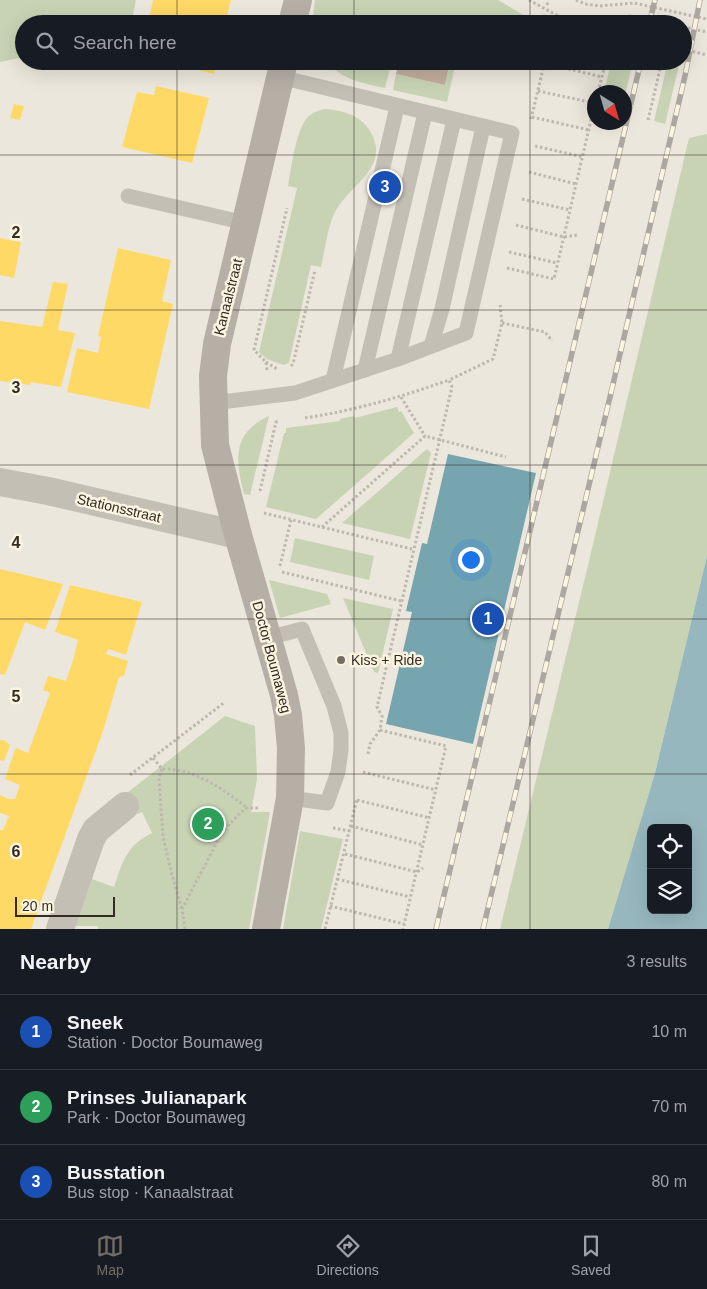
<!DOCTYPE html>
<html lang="en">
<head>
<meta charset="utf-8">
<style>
  :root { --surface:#171b24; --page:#20242c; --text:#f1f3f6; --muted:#9ea1a6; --line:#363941; --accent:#746d64 }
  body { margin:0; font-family:Arial,sans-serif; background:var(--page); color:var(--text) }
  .controls { position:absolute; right:15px; bottom:15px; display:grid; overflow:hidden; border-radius:8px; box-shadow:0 5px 20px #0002 }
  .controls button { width:45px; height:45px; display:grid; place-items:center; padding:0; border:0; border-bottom:1px solid var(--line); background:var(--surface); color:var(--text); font:25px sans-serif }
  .compass { position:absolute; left:587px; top:85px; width:45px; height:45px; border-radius:50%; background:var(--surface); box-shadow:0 5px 20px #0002; rotate:143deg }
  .scale { position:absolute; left:15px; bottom:12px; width:100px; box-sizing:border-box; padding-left:5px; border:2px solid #342c24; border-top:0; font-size:14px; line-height:18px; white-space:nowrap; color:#342c24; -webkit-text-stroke:4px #faf4e1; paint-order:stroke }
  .you { position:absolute; left:470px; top:559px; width:18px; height:18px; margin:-12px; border:4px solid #fff; border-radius:50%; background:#1a73e8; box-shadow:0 0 0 8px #1a73e833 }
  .badge { display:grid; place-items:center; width:32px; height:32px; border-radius:50%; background:var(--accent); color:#fff; font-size:16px; font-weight:700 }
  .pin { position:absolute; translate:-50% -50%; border:2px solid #fff; box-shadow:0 1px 5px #0006 }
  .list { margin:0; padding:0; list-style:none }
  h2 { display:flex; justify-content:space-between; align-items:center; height:65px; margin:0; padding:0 20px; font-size:21px }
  h2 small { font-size:16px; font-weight:400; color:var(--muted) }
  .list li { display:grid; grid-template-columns:32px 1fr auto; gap:15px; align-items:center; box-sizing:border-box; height:75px; padding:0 20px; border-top:1px solid var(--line) }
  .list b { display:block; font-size:19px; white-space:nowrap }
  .list p { margin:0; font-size:16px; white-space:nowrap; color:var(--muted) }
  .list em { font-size:16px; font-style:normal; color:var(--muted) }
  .icon { flex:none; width:28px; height:28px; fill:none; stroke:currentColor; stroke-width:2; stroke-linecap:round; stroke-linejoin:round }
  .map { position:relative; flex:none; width:707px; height:929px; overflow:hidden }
  .search { position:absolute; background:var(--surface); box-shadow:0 5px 20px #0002; left:15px; right:15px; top:15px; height:55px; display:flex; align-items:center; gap:12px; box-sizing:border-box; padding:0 18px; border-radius:28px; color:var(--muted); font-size:19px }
  .sheet { height:290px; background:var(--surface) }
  nav { display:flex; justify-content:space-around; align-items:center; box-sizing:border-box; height:70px; border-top:1px solid var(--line); background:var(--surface); font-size:14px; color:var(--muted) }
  nav a { display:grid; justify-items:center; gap:2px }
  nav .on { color:var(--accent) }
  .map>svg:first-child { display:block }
  .green { fill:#c8d3b4 }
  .water { fill:#97b7bf; fill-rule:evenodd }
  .homes { fill:#ffd966 }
  .public { fill:#76a5af }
  .building { fill:#c1ae9c }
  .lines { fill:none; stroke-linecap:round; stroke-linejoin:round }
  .path { stroke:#bdb7ae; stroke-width:3; stroke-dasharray:2.5 2.5; stroke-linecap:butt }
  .service { stroke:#c4bfb5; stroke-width:15 }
  .minor { stroke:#c4bfb5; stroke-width:28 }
  .secondary { stroke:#b5afa6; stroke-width:28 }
  .rail-casing { stroke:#aca7a0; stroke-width:5.5 }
  .rail { stroke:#faf4e1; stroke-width:4; stroke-dasharray:11; stroke-linecap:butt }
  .grid { fill:none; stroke:#342c24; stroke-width:1; stroke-opacity:0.55 }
  .poi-dot { fill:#746d64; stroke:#faf4e1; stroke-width:2 }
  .labels { text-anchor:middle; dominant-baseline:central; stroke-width:5; stroke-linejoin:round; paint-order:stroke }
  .street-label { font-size:14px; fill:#342c24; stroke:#faf4e1 }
  .poi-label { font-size:14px; fill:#342c24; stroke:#faf4e1; text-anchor:start }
  .grid-label { font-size:16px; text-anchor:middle; font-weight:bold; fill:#342c24; stroke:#faf4e1; stroke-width:5; stroke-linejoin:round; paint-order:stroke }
</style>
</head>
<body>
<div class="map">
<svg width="707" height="929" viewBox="0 0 707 929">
  <rect width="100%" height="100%" fill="#ece7dc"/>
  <g class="green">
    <polygon points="0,0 136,0 131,24 24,24 24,57 0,62"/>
    <polygon points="315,0 498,0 537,23 312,24"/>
    <path d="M326 61H392L385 88C362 83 342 80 326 61Z"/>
    <polygon points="450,61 456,62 447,102 393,90 396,74 445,85"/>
    <polygon points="611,61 633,61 626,91 612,88 610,91 605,89"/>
    <polygon points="668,61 680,61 665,124 654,121"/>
    <path d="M324 109C340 110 358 114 368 128 395 167 347 185 334 214 327 230 325 250 321 267L311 265 289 363 283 365 267 359 259 352 297 188 288 186C291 169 296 130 307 118 311 113 317 111 324 109Z"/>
    <polygon points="707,134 707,556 655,773 608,929 500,929 589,561 689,138"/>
    <polygon points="397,407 399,412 401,411 414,433 316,519 266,507 284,433 286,433 286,428 340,421 340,419 354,416 355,418"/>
    <path d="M269 416 250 495 244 494C235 459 232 433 269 416Z"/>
    <polygon points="427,449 431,453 410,539 342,523"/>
    <polygon points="295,538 374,556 369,580 290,562"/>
    <polygon points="269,580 327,594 331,604 280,618"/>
    <polygon points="343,598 393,609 378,673 374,672"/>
    <path d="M225 716 255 726 257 779 251 812H270L249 929H98V926H75L92 879 114 887C123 861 126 846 152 833L142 812 138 814 127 793Z"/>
    <polygon points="300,831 343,839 321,929 283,929"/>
  </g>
  <path class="water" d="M707 556V929H608L655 773ZM651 828H688V910H651Z"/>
  <g class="homes">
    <polygon points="153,0 231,0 225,24 148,24"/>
    <polygon points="165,61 217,61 214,74"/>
    <polygon points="156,86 209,98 192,163 122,147 137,92 154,95"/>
    <polygon points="14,104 24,106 20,120 10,118"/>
    <polygon points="0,238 21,242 14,278 0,275"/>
    <polygon points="118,248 171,260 162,301 173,304 149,409 67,392 77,348 98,353 101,337 98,336"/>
    <polygon points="53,282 68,284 58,330 75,333 61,387 31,382 30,385 0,381 0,321 42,327"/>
    <polygon points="0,569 63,584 45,630 25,622 5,675 0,674"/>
    <polygon points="70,585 142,602 126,655 108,649 106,654 128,661 124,676 119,677 103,731 31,929 0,929 0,830 3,830 9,816 0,813 0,795 9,799 15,799 20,785 5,779 15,750 16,748 28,753 50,693 43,690 48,676 66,681 73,660 78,640 55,632"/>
    <polygon points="0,740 4,740 10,745 4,761 0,760"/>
  </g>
  <polygon class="public" points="448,454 536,473 473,744 386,724 412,612 406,611 422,543 427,544"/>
  <polygon class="building" points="399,61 450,61 445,85 396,74"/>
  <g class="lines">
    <g class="path">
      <polyline points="529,0 560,17 574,21 602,23 630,16 669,24"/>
      <polyline points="576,0 586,4 600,6 634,3 707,19"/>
      <polyline points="547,5 548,0"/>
      <polyline points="541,24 544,14"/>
      <polyline points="683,27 707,32"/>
      <polyline points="683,49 707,55"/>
      <polyline points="544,63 602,77"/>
      <polyline points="538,91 594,103"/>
      <polyline points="598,92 606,61"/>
      <polyline points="532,117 589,130"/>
      <polyline points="531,119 545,61"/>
      <polyline points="648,120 662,61"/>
      <polyline points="535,146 583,157"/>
      <polyline points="529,172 576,184"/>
      <polyline points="522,199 570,210"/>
      <polyline points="516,225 564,237 577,235"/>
      <polyline points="509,252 557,263"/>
      <polyline points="507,268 554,279 594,107"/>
      <polyline points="502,323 545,332 552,341"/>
      <polyline points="266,362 277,369"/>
      <polyline points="291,366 293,364 315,270"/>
      <polyline points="267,370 266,362 254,350 287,208"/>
      <polyline points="401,397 425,436"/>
      <path d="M305 418C356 410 401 397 449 380"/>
      <polyline points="260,491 276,422 279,422"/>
      <polyline points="264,513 412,549"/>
      <polyline points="322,527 425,436 506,457"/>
      <polyline points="280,566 291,520"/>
      <polyline points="282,572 401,601"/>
      <polyline points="380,730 446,746 403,929"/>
      <polyline points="368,754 370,744 380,730 382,716 377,707 452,387 449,380 493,359 502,323 500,305"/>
      <path d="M153 758 162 769C193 768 224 789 247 808"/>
      <polyline points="162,769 159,778 163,837 172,875 182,909"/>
      <polyline points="363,772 436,790"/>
      <polyline points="130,775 225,702"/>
      <polyline points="357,800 430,818"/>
      <polyline points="351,826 423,845"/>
      <polyline points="333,828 350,831"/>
      <polyline points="345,854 417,872 423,868"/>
      <polyline points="337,879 410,897"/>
      <polyline points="330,906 404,924"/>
      <polyline points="185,929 182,909 219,838 227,827 240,813 247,808 258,808"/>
      <polyline points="325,929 357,799"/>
    </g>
    <g class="service">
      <polyline points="128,196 246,223"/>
      <polyline points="431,346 442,309 483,127"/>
      <polyline points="398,359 454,120"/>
      <polyline points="365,370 425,113"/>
      <polyline points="333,380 397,107"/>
      <polyline points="213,403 295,393 398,359 466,333 512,133 280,77"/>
      <polyline points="268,638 302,629 334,706 341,733 341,750 338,772 327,803 290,798"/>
    </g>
    <g class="minor">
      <polyline points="0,482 48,491 238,535"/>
      <polyline points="60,929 91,839 96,830 125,806"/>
    </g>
    <g class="secondary">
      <polyline points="292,24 298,0"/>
      <polyline points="266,929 290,798 291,748 288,715 284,695 238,535 215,445 213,376 217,344 284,61"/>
    </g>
    <defs>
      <g id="rail">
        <polyline points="649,24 655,0"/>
        <polyline points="436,929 641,61"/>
        <polyline points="483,929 610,397 685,76 700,0"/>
      </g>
    </defs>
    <use href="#rail" class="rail-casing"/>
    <use href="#rail" class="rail"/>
  </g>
  <path class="grid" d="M177 0V24M354 0V24M530 0V24M177 61V929M354 61V929M530 61V929M0 155H707M0 310H707M0 465H707M0 619H707M0 774H707"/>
  <circle class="poi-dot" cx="341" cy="660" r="5"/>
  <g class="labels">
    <g class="street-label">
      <text transform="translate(228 297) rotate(-76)">Kanaalstraat</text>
      <text transform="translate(119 508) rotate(13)">Stationsstraat</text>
      <text transform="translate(272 657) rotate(75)">Doctor Boumaweg</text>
    </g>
    <g class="poi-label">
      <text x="351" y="660">Kiss + Ride</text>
    </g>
  </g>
  <g class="grid-label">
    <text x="16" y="238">2</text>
    <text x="16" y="393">3</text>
    <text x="16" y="548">4</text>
    <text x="16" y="702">5</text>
    <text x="16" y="857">6</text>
  </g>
</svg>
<div class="controls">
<button><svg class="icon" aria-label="locate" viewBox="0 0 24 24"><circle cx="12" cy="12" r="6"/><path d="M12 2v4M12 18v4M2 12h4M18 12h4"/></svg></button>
<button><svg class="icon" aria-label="layers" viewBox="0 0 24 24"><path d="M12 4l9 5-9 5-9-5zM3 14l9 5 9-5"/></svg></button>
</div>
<svg class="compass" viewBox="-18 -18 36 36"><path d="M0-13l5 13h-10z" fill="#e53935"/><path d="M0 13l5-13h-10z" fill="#9ea1a6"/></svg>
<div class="scale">20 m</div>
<div class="you"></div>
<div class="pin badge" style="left:488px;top:619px;background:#1a4fb4">1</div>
<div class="pin badge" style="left:208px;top:824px;background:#2e9e5b">2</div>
<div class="pin badge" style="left:385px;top:187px;background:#1a4fb4">3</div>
<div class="search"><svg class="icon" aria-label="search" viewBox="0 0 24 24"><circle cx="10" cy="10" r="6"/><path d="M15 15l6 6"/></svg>Search here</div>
</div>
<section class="sheet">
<h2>Nearby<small>3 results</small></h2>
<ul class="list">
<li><span class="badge" style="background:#1a4fb4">1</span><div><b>Sneek</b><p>Station · Doctor Boumaweg</p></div><em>10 m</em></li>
<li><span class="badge" style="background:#2e9e5b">2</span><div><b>Prinses Julianapark</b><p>Park · Doctor Boumaweg</p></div><em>70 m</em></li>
<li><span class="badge" style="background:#1a4fb4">3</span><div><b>Busstation</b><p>Bus stop · Kanaalstraat</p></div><em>80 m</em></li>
</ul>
</section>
<nav>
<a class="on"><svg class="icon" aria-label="map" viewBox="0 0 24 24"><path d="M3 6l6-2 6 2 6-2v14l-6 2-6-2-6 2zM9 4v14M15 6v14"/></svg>Map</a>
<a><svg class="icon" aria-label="directions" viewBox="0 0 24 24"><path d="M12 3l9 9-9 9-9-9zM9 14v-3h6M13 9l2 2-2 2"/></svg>Directions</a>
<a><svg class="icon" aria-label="saved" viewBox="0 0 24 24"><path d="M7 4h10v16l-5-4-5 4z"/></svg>Saved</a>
</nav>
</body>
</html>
